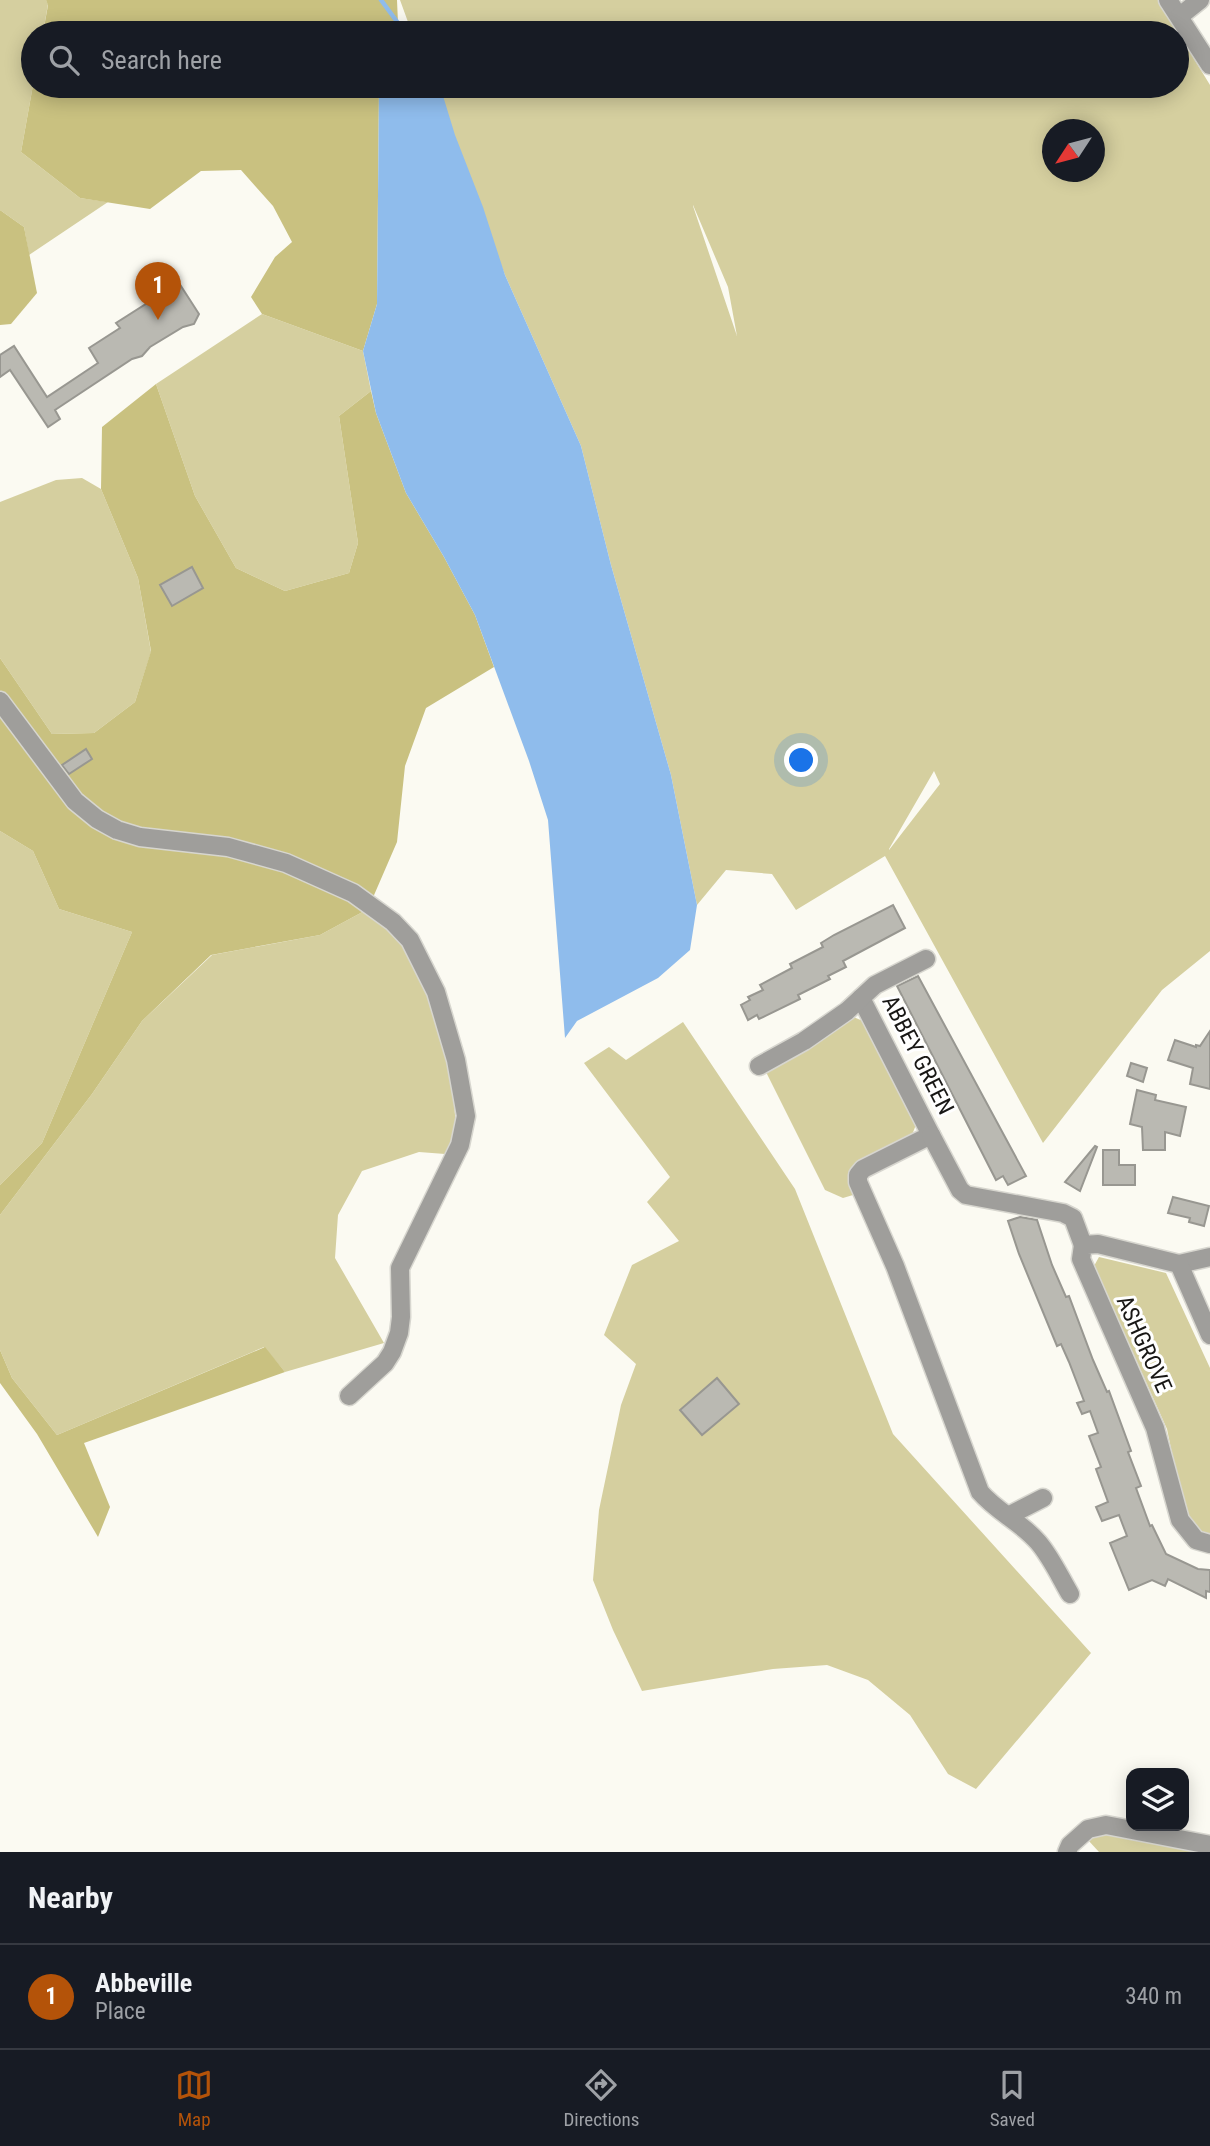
<!DOCTYPE html>
<html lang="en">
<head>
<meta charset="utf-8">
<style>
  :root { --surface:#171b24; --page:#242831; --text:#f1f3f6; --muted:#9ea1a6; --line:#363941; --accent:#b45309 }
  body { margin:0; font-family:"Roboto Condensed",sans-serif; background:var(--page); color:var(--text) }
  .controls { position:absolute; right:21px; bottom:21px; display:grid; overflow:hidden; border-radius:14px; box-shadow:0 4px 18px #0003 }
  .controls button { width:63px; height:63px; display:grid; place-items:center; padding:0; border:0; border-bottom:2px solid var(--line); background:var(--surface); color:var(--text); font:35px sans-serif }
  .compass { position:absolute; left:1042px; top:119px; width:63px; height:63px; border-radius:50%; background:var(--surface); box-shadow:0 4px 18px #0003; rotate:234deg }
  .you { position:absolute; left:802px; top:761px; width:24px; height:24px; margin:-18px; border:5px solid #fff; border-radius:50%; background:#1a73e8; box-shadow:0 0 0 10px #1a73e833 }
  .badge { display:grid; place-items:center; width:46px; height:46px; border-radius:50%; background:var(--accent); color:#fff; font-size:23px; font-weight:700 }
  .pin { position:absolute; translate:-50% -58px; filter:drop-shadow(0 2px 4px #0008) }
  .pin::after { content:''; position:absolute; top:37px; width:24px; height:21px; background:inherit; clip-path:polygon(0 0,100% 0,50% 100%) }
  .list { margin:0; padding:0; list-style:none }
  h2 { display:flex; justify-content:space-between; align-items:center; height:91px; margin:0; padding:0 28px; font-size:30px }
  h2 small { font-size:23px; font-weight:400; color:var(--muted) }
  .list li { display:grid; grid-template-columns:46px 1fr auto; gap:21px; align-items:center; box-sizing:border-box; height:105px; padding:0 28px; border-top:2px solid var(--line) }
  .list b { display:block; font-size:26px; white-space:nowrap }
  .list p { margin:0; font-size:23px; white-space:nowrap; color:var(--muted) }
  .list em { font-size:23px; font-style:normal; color:var(--muted) }
  .icon { flex:none; width:38px; height:38px; fill:none; stroke:currentColor; stroke-width:2; stroke-linecap:round; stroke-linejoin:round }
  .map { position:relative; flex:none; width:1210px; height:1852px; overflow:hidden }
  .search { position:absolute; background:var(--surface); box-shadow:0 4px 18px #0003; left:21px; right:21px; top:21px; height:77px; display:flex; align-items:center; gap:18px; box-sizing:border-box; padding:0 24px; border-radius:38px; color:var(--muted); font-size:26px }
  .sheet { height:196px; background:var(--surface) }
  nav { display:flex; justify-content:space-around; align-items:center; box-sizing:border-box; height:98px; border-top:2px solid var(--line); background:var(--surface); font-size:19px; color:var(--muted) }
  nav a { display:grid; justify-items:center; gap:4px }
  nav .on { color:var(--accent) }
  .map>svg:first-child { display:block }
  .green { fill:#d5cf9f; fill-rule:evenodd }
  .forest { fill:#c9c180 }
  .water { fill:#8fbcec }
  .lines { fill:none; stroke-linecap:round; stroke-linejoin:round }
  .stream { stroke:#8fbcec; stroke-width:4.5 }
  .building { fill:#bab9b2; stroke:#989791; stroke-width:2 }
  .minor-casing { stroke:#d7d6cf; stroke-width:21 }
  .minor { stroke:#9f9e9b; stroke-width:18 }
  .labels { text-anchor:middle; dominant-baseline:central; stroke-width:6; stroke-linejoin:round; paint-order:stroke }
  .street-label { font-size:23px; fill:#181715; stroke:#fff }
</style>
</head>
<body>
<div class="map">
<svg width="1210" height="1852" viewBox="0 0 1210 1852">
  <rect width="100%" height="100%" fill="#fbfaf2"/>
  <g class="green">
    <polygon points="0,0 46,0 48,4 43,33 33,33 33,85 21,152 80,198 108,202 29,255 24,227 0,210"/>
    <path d="M400 0H1158L1210 85V951L1162 990 1043 1143 885 856 796 910 772 874 726 870 697 905 671 775 611 565 581 446 505 275 432 86H1177V33H412ZM1052 130H1094V172H1052ZM693 205 728 287 737 336 693 206ZM934 771 940 784 889 850V849Z"/>
    <polygon points="262,314 363,351 371,391 339,416 358,543 349,573 285,591 236,568 195,496 156,384"/>
    <polygon points="82,478 101,489 138,578 151,652 135,702 94,733 52,734 0,658 0,502 56,480"/>
    <polygon points="0,831 33,851 59,909 132,932 42,1143 0,1185"/>
    <polygon points="368,909 400,937 435,1010 452,1075 458,1155 419,1152 362,1171 338,1215 335,1258 384,1343 285,1372 264,1347 57,1435 12,1378 0,1350 0,1215 92,1094 142,1021 212,955 320,935"/>
    <polygon points="851,1016 863,1021 917,1122 912,1135 858,1162 850,1182 853,1195 843,1198 825,1190 765,1070"/>
    <polygon points="683,1022 795,1189 893,1434 1091,1653 976,1789 948,1774 910,1715 868,1680 827,1665 773,1669 642,1691 613,1630 593,1580 599,1510 621,1405 636,1364 604,1335 632,1265 679,1241 647,1202 670,1177 584,1063 609,1047 626,1060"/>
    <polygon points="1099,1257 1166,1273 1210,1368 1210,1538 1191,1526 1182,1503 1167,1429 1094,1266"/>
    <polygon points="1100,1832 1210,1852 1099,1852 1088,1840"/>
  </g>
  <g class="forest">
    <polygon points="46,0 397,0 398,23 394,33 43,33 48,5"/>
    <polygon points="33,85 379,86 377,304 363,351 262,314 251,297 275,257 292,242 273,206 241,170 201,171 150,209 80,198 21,152"/>
    <polygon points="0,210 24,227 37,293 11,324 0,325"/>
    <polygon points="156,384 195,496 236,568 285,591 349,573 358,543 339,416 371,391 376,413 406,493 444,557 475,615 494,667 426,708 405,766 397,842 368,909 320,935 211,955 142,1021 92,1094 0,1215 0,1185 42,1143 132,932 59,909 33,851 0,831 0,658 52,734 94,733 135,702 151,651 138,578 101,489 102,427"/>
    <polygon points="265,1347 285,1372 84,1443 110,1507 98,1537 37,1434 0,1383 0,1350 12,1378 57,1435"/>
  </g>
  <polygon class="water" points="379,86 440,86 455,135 483,207 505,275 581,446 611,565 671,775 697,905 690,950 658,978 577,1021 565,1038 548,820 529,761 475,615 444,557 406,493 376,413 363,351 377,304"/>
  <g class="lines">
    <polyline class="stream" points="381,0 398,23"/>
  </g>
  <g class="building">
    <polygon points="179,283 199,314 194,324 183,327 150,347 142,356 132,359 55,410 60,419 48,427 10,370 0,377 0,355 14,346 47,397 98,363 89,348 120,328 116,323"/>
    <polygon points="192,567 203,588 172,606 160,585"/>
    <polygon points="86,749 92,759 69,774 62,765"/>
    <polygon points="893,905 905,928 843,961 846,967 828,976 830,979 798,995 800,999 759,1019 757,1015 748,1020 741,1005 750,1000 748,997 763,990 760,985 792,968 790,964 823,947 821,943 834,935"/>
    <polygon points="918,976 1026,1176 1008,1185 1003,1176 996,1180 897,986"/>
    <polygon points="1210,1031 1210,1089 1190,1084 1193,1068 1168,1060 1175,1040 1196,1047 1196,1045 1200,1046"/>
    <polygon points="1131,1063 1147,1068 1143,1082 1127,1076"/>
    <polygon points="1137,1090 1156,1095 1155,1100 1186,1107 1180,1136 1165,1132 1165,1150 1143,1150 1142,1127 1130,1124"/>
    <polygon points="1095,1146 1097,1147 1080,1191 1065,1182"/>
    <polygon points="1103,1150 1119,1150 1119,1165 1135,1165 1135,1185 1103,1185"/>
    <polygon points="1173,1197 1209,1206 1204,1226 1189,1222 1190,1218 1168,1213"/>
    <polygon points="1020,1217 1037,1220 1052,1265 1066,1297 1069,1296 1093,1360 1107,1392 1109,1391 1131,1451 1128,1452 1141,1486 1136,1488 1150,1526 1152,1525 1166,1554 1198,1569 1210,1570 1210,1592 1206,1591 1206,1598 1168,1579 1165,1586 1152,1580 1129,1590 1110,1543 1127,1536 1119,1515 1102,1521 1096,1507 1108,1502 1096,1469 1101,1467 1089,1436 1098,1433 1090,1411 1082,1414 1077,1403 1084,1401 1069,1362 1061,1344 1057,1346 1019,1254 1008,1221"/>
    <polygon points="717,1378 739,1404 702,1435 680,1410"/>
  </g>
  <g class="lines">
    <defs>
      <g id="minor">
        <polyline points="1168,0 1210,65"/>
        <polyline points="1180,16 1200,0"/>
        <polyline points="0,701 75,801 97,819 117,830 140,837 228,847 286,863 353,893 393,922 410,940 436,992 456,1060 466,1116 460,1145 400,1268 401,1317 399,1333 392,1352 385,1363 349,1396"/>
        <path d="M861 998 931 1135 863 1169 858 1175V1182L895 1266 980 1492C997 1512 1021 1522 1038 1542 1051 1557 1060 1577 1070 1594"/>
        <polyline points="759,1066 804,1041 847,1011 875,985 926,959"/>
        <polyline points="931,1135 960,1190 966,1195 1063,1213 1073,1218 1083,1245"/>
        <polyline points="1179,1264 1210,1257"/>
        <polyline points="1210,1335 1179,1264 1098,1244 1083,1245 1081,1259 1155,1428 1180,1520 1196,1540 1210,1544"/>
        <polyline points="1008,1516 1043,1498"/>
        <polyline points="1067,1852 1070,1845 1088,1829 1106,1825 1210,1845"/>
      </g>
    </defs>
    <use href="#minor" class="minor-casing"/>
    <use href="#minor" class="minor"/>
  </g>
  <g class="labels">
    <g class="street-label">
      <text transform="translate(918 1055) rotate(63)">ABBEY GREEN</text>
      <text transform="translate(1144 1344) rotate(66)">ASHGROVE</text>
    </g>
  </g>
</svg>
<div class="controls">
<button><svg class="icon" aria-label="layers" viewBox="0 0 24 24"><path d="M12 4l9 5-9 5-9-5zM3 14l9 5 9-5"/></svg></button>
</div>
<svg class="compass" viewBox="-18 -18 36 36"><path d="M0-13l5 13h-10z" fill="#e53935"/><path d="M0 13l5-13h-10z" fill="#9ea1a6"/></svg>
<div class="you"></div>
<div class="pin badge" style="left:158px;top:320px">1</div>
<div class="search"><svg class="icon" aria-label="search" viewBox="0 0 24 24"><circle cx="10" cy="10" r="6"/><path d="M15 15l6 6"/></svg>Search here</div>
</div>
<section class="sheet">
<h2>Nearby<small></small></h2>
<ul class="list">
<li><span class="badge">1</span><div><b>Abbeville</b><p>Place</p></div><em>340 m</em></li>
</ul>
</section>
<nav>
<a class="on"><svg class="icon" aria-label="map" viewBox="0 0 24 24"><path d="M3 6l6-2 6 2 6-2v14l-6 2-6-2-6 2zM9 4v14M15 6v14"/></svg>Map</a>
<a><svg class="icon" aria-label="directions" viewBox="0 0 24 24"><path d="M12 3l9 9-9 9-9-9zM9 14v-3h6M13 9l2 2-2 2"/></svg>Directions</a>
<a><svg class="icon" aria-label="saved" viewBox="0 0 24 24"><path d="M7 4h10v16l-5-4-5 4z"/></svg>Saved</a>
</nav>
</body>
</html>
